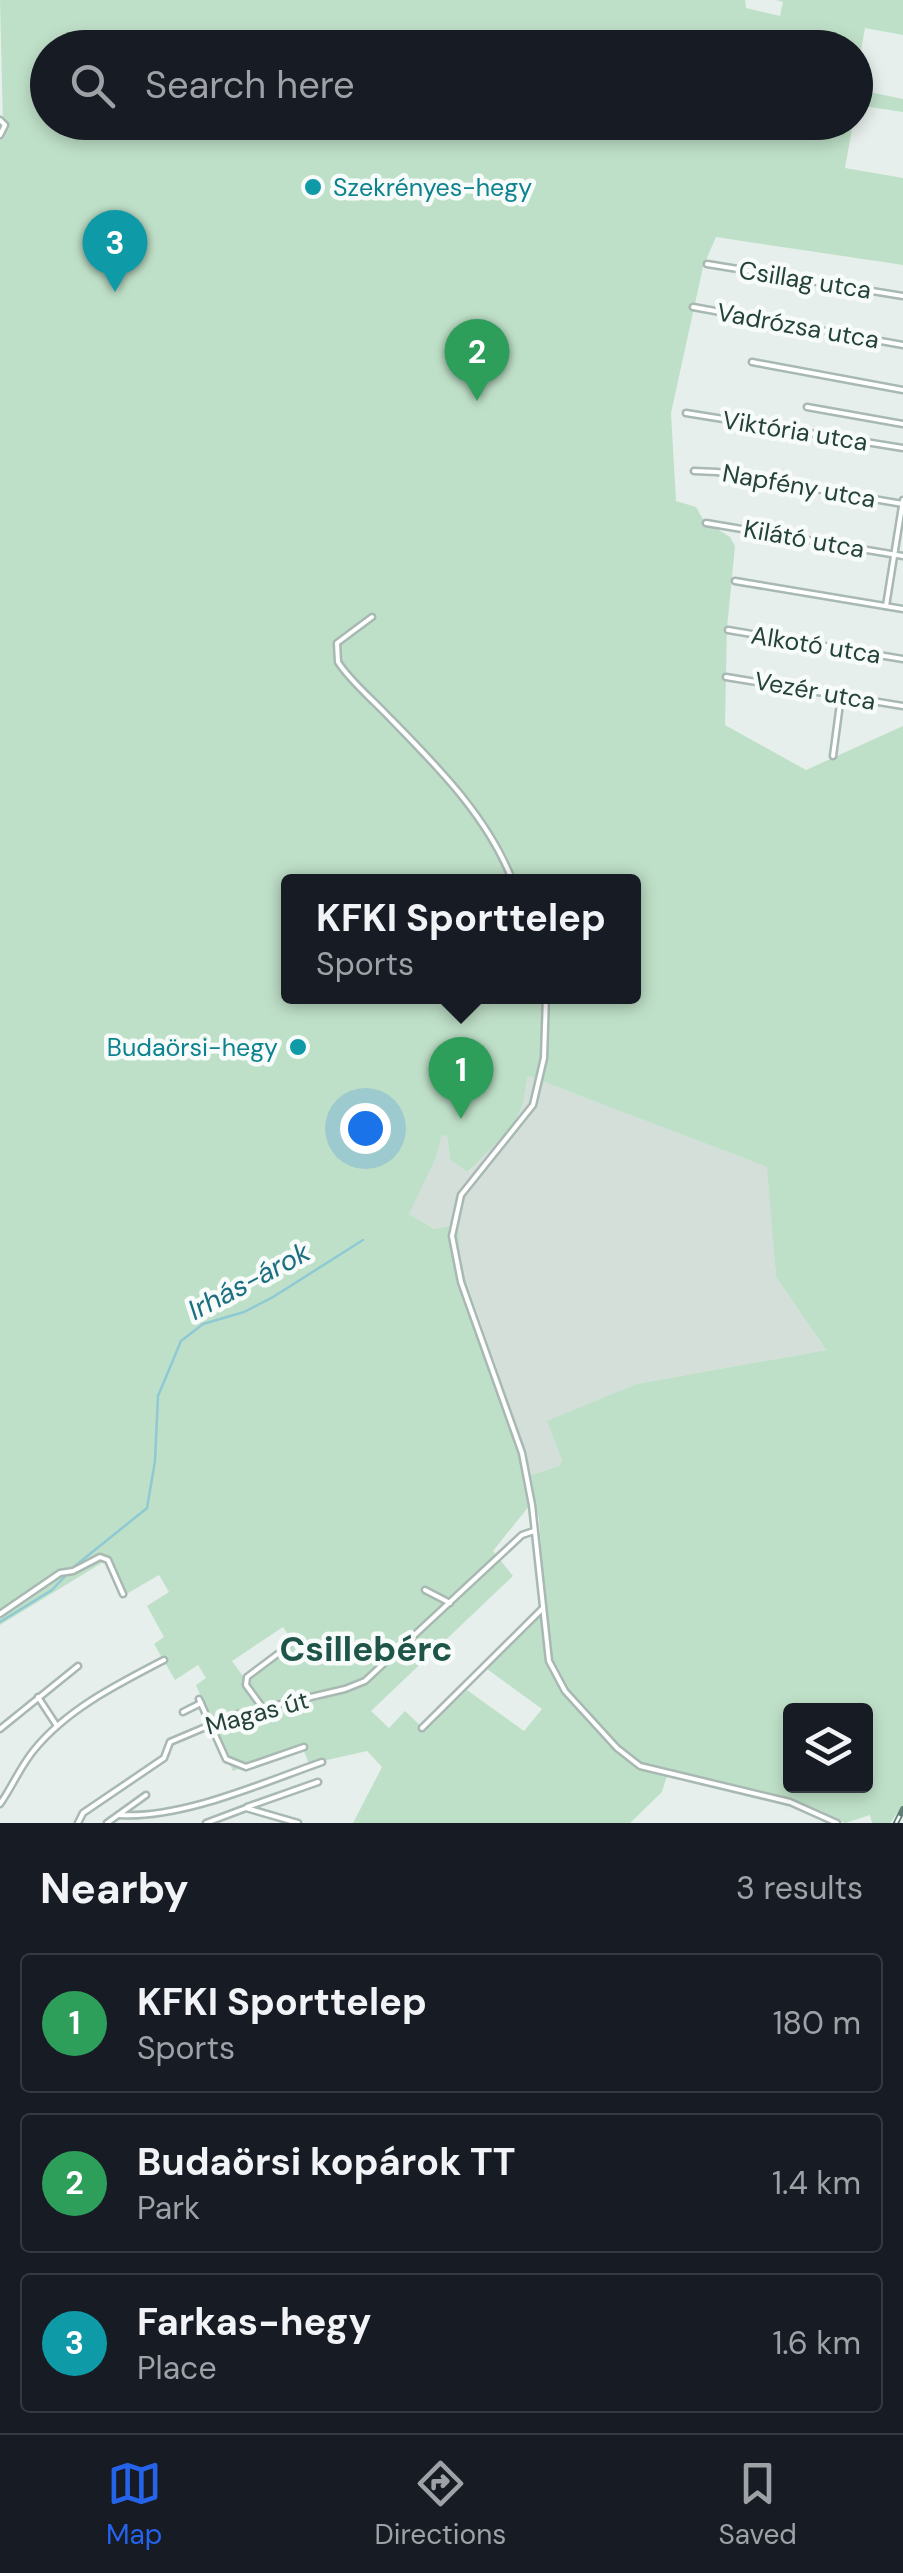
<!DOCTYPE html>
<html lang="en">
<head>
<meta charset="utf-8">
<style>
  :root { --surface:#171b24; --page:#20242c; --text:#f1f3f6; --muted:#9ea1a6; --line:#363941; --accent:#2563eb }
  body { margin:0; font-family:"DM Sans",sans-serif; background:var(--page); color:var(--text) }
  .controls { position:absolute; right:30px; bottom:30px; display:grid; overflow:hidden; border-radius:10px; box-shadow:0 5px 15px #0003 }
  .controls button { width:90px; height:90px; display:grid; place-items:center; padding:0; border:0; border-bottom:2px solid var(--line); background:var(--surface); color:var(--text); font:50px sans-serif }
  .you { position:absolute; left:365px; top:1128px; width:35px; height:35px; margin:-25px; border:8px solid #fff; border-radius:50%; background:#1a73e8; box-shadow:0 0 0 15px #1a73e833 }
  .badge { display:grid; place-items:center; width:65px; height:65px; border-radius:50%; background:var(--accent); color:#fff; font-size:32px; font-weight:700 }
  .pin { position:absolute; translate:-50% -82px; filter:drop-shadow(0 2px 5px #0008) }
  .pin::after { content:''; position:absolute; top:52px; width:35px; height:30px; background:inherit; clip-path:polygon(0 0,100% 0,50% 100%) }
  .popup { position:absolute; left:281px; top:874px; width:360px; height:130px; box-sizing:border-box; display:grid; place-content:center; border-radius:10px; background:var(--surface); filter:drop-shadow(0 2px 8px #0005); font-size:32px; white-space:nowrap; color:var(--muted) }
  .popup b { font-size:38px; color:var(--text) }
  .popup::after { content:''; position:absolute; left:50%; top:100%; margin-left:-20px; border:20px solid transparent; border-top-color:var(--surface) }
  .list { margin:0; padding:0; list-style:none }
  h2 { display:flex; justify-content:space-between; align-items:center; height:130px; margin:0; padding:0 40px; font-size:42px }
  h2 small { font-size:32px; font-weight:400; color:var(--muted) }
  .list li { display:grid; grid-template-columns:65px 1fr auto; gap:30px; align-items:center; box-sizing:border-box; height:140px; margin:0 20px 20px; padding:0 20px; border:2px solid var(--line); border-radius:10px }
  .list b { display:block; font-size:38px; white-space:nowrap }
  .list p { margin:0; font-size:32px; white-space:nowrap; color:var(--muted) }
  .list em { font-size:32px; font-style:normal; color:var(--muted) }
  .icon { flex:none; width:55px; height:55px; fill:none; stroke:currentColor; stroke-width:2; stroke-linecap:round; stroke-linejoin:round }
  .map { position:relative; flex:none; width:903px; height:1823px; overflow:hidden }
  .search { position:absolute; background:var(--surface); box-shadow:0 5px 15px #0003; left:30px; right:30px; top:30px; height:110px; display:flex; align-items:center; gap:25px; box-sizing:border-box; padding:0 35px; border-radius:55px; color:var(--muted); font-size:38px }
  .sheet { height:610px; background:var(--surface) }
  nav { display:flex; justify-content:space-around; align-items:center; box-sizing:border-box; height:140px; border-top:2px solid var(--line); background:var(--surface); font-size:28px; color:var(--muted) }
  nav a { display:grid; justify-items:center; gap:5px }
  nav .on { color:var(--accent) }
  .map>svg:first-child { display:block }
  .built { fill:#d4dfda }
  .green { fill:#bfe0c8; fill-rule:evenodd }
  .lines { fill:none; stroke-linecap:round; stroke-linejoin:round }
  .stream { stroke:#8ec9d4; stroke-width:2.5 }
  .minor-casing { stroke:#a8b8b2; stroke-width:9 }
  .minor { stroke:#fff; stroke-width:4 }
  .rail-casing { stroke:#5f7d75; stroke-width:6 }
  .rail { stroke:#f7fbf9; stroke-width:2.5; stroke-dasharray:8; stroke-linecap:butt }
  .culture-dot { fill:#0f9aa8; stroke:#f7fbf9; stroke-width:4 }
  .labels { text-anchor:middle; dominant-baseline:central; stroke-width:9; stroke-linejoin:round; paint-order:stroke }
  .culture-label { font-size:25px; fill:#0d838f; stroke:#f7fbf9; text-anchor:start }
  .street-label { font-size:25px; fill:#24423a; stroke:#f7fbf9 }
  .water-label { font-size:28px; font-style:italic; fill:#1c6f80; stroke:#f7fbf9 }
  .district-label { font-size:35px; font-weight:bold; fill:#1f5548; stroke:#f7fbf9 }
</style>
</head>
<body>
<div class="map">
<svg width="903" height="1823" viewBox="0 0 903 1823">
  <rect width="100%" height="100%" fill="#e6efeb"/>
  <polygon class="built" points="528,1076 768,1167 776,1277 826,1350 636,1384 548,1421 562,1460 559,1466 530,1475 525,1452 460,1262 456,1224 436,1229 408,1214 436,1158 442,1134 447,1136 450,1160 469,1172 523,1104"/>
  <g class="green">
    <path d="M0 0H745L746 8 780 16 783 2 776 0H903V35L865 28 856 80V48H48V122L853 123 845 168 903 178V265L716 237 703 267 671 413 676 501 696 507 704 521 730 537 735 546 727 628 725 725 806 770 903 726V1805L890 1823H872L870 1815 845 1823 793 1799 668 1772 662 1792 630 1823H353L382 1767 367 1751 309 1764 302 1746 233 1771 196 1685 206 1678 198 1665 175 1680 154 1644 164 1637 147 1606 169 1592 159 1575 123 1596 105 1561 0 1625V130L3 125ZM288 882H634V996H288ZM528 1076 767 1167 776 1277 826 1350 636 1384 547 1421 562 1460 559 1466 530 1475 460 1262 458 1224 435 1229 409 1214 436 1158 442 1135 447 1136 450 1160 468 1172 513 1125 523 1104ZM534 1500 539 1519 545 1609 487 1669 542 1709 524 1731 467 1690 425 1730 405 1711 389 1728 371 1711 513 1576 493 1551ZM283 1627 295 1644 245 1679 232 1661ZM790 1710H866V1786H790Z"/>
    <polygon points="856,82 860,90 903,99 903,112 857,105 856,111"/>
  </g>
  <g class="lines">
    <g class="stream">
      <polyline points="70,1570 147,1508 155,1461 158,1396 181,1341 203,1324 244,1312 273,1297 363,1240"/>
      <polyline points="0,1622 52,1590 66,1575"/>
    </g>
    <defs>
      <g id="minor">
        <polyline points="0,120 5,125 0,135"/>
        <polyline points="707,264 903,296"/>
        <polyline points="693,307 903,345"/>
        <polyline points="752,362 903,390"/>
        <polyline points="807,407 903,424"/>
        <polyline points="686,413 903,448"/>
        <polyline points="694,471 717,472 903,504"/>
        <polyline points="706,523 903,556"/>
        <polyline points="735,581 903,609"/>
        <polyline points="886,606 903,500"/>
        <path d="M372 617 337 643 338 662C351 682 370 697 386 714 434 763 488 816 513 882"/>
        <polyline points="728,630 903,659"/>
        <polyline points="726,677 903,706"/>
        <polyline points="833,756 841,696"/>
        <polyline points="546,996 544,1058 533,1105 461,1195 452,1236 461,1282 522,1453 532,1505 549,1661 565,1691 617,1748 640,1766 790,1802 837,1823"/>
        <polyline points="425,1590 450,1603"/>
        <polyline points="0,1614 60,1573 73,1571 100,1557 108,1560 123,1594"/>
        <polyline points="38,1697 57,1726"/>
        <polyline points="199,1699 226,1759 246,1767 304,1747"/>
        <polyline points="262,1707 246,1685 247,1677 287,1647"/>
        <polyline points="183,1712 201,1703"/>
        <polyline points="422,1728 542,1609"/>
        <polyline points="0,1729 78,1666"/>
        <path d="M0 1804C12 1787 20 1767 34 1750 67 1709 118 1684 164 1660"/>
        <polyline points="247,1807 318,1782"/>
        <path d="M119 1815C182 1819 262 1783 322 1762"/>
        <polyline points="78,1823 83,1813 164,1758 170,1742 234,1715 345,1689 365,1681 522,1535 534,1531"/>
        <polyline points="107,1823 146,1795"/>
        <polyline points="206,1823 246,1808 298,1823"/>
      </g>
    </defs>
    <use href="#minor" class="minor-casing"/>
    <use href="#minor" class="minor"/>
    <defs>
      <polyline id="rail" points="896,1823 903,1809"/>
    </defs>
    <use href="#rail" class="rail-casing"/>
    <use href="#rail" class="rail"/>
  </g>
  <g class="culture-dot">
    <circle cx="313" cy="187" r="10"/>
    <circle cx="298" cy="1047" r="10"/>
  </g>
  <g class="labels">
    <g class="culture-label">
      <text x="333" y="187">Szekrényes-hegy</text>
      <text x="278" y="1047" text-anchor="end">Budaörsi-hegy</text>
    </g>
    <g class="street-label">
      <text transform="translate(805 280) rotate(9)">Csillag utca</text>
      <text transform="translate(798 326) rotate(10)">Vadrózsa utca</text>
      <text transform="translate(795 431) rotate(9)">Viktória utca</text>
      <text transform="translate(799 486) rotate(10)">Napfény utca</text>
      <text transform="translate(804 539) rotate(10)">Kilátó utca</text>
      <text transform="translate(816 645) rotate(9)">Alkotó utca</text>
      <text transform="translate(815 691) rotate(10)">Vezér utca</text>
      <text transform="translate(257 1713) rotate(-15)">Magas út</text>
    </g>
    <g class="water-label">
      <text transform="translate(249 1281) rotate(-28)">Irhás-árok</text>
    </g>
    <g class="district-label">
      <text x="366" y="1649">Csillebérc</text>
    </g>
  </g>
</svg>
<div class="controls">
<button><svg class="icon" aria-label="layers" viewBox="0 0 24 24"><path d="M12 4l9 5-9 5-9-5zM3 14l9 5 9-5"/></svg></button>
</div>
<div class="you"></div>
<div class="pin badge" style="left:461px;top:1119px;background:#2e9e5b">1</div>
<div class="popup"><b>KFKI Sporttelep</b>Sports</div>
<div class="pin badge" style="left:477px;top:401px;background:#2e9e5b">2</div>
<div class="pin badge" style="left:115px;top:292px;background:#0f9aa8">3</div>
<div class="search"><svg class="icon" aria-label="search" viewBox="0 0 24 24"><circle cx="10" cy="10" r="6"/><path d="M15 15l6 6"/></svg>Search here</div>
</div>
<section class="sheet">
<h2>Nearby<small>3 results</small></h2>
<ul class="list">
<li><span class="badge" style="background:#2e9e5b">1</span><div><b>KFKI Sporttelep</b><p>Sports</p></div><em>180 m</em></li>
<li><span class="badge" style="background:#2e9e5b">2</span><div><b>Budaörsi kopárok TT</b><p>Park</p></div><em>1.4 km</em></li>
<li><span class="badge" style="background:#0f9aa8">3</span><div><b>Farkas-hegy</b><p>Place</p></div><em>1.6 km</em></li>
</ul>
</section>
<nav>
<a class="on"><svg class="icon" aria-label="map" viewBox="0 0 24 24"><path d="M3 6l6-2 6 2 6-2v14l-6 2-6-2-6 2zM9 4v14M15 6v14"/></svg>Map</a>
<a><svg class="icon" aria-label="directions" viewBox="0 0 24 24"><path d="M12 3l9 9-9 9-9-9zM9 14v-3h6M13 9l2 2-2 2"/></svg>Directions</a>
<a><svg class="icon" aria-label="saved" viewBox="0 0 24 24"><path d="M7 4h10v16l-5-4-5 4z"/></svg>Saved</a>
</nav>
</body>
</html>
